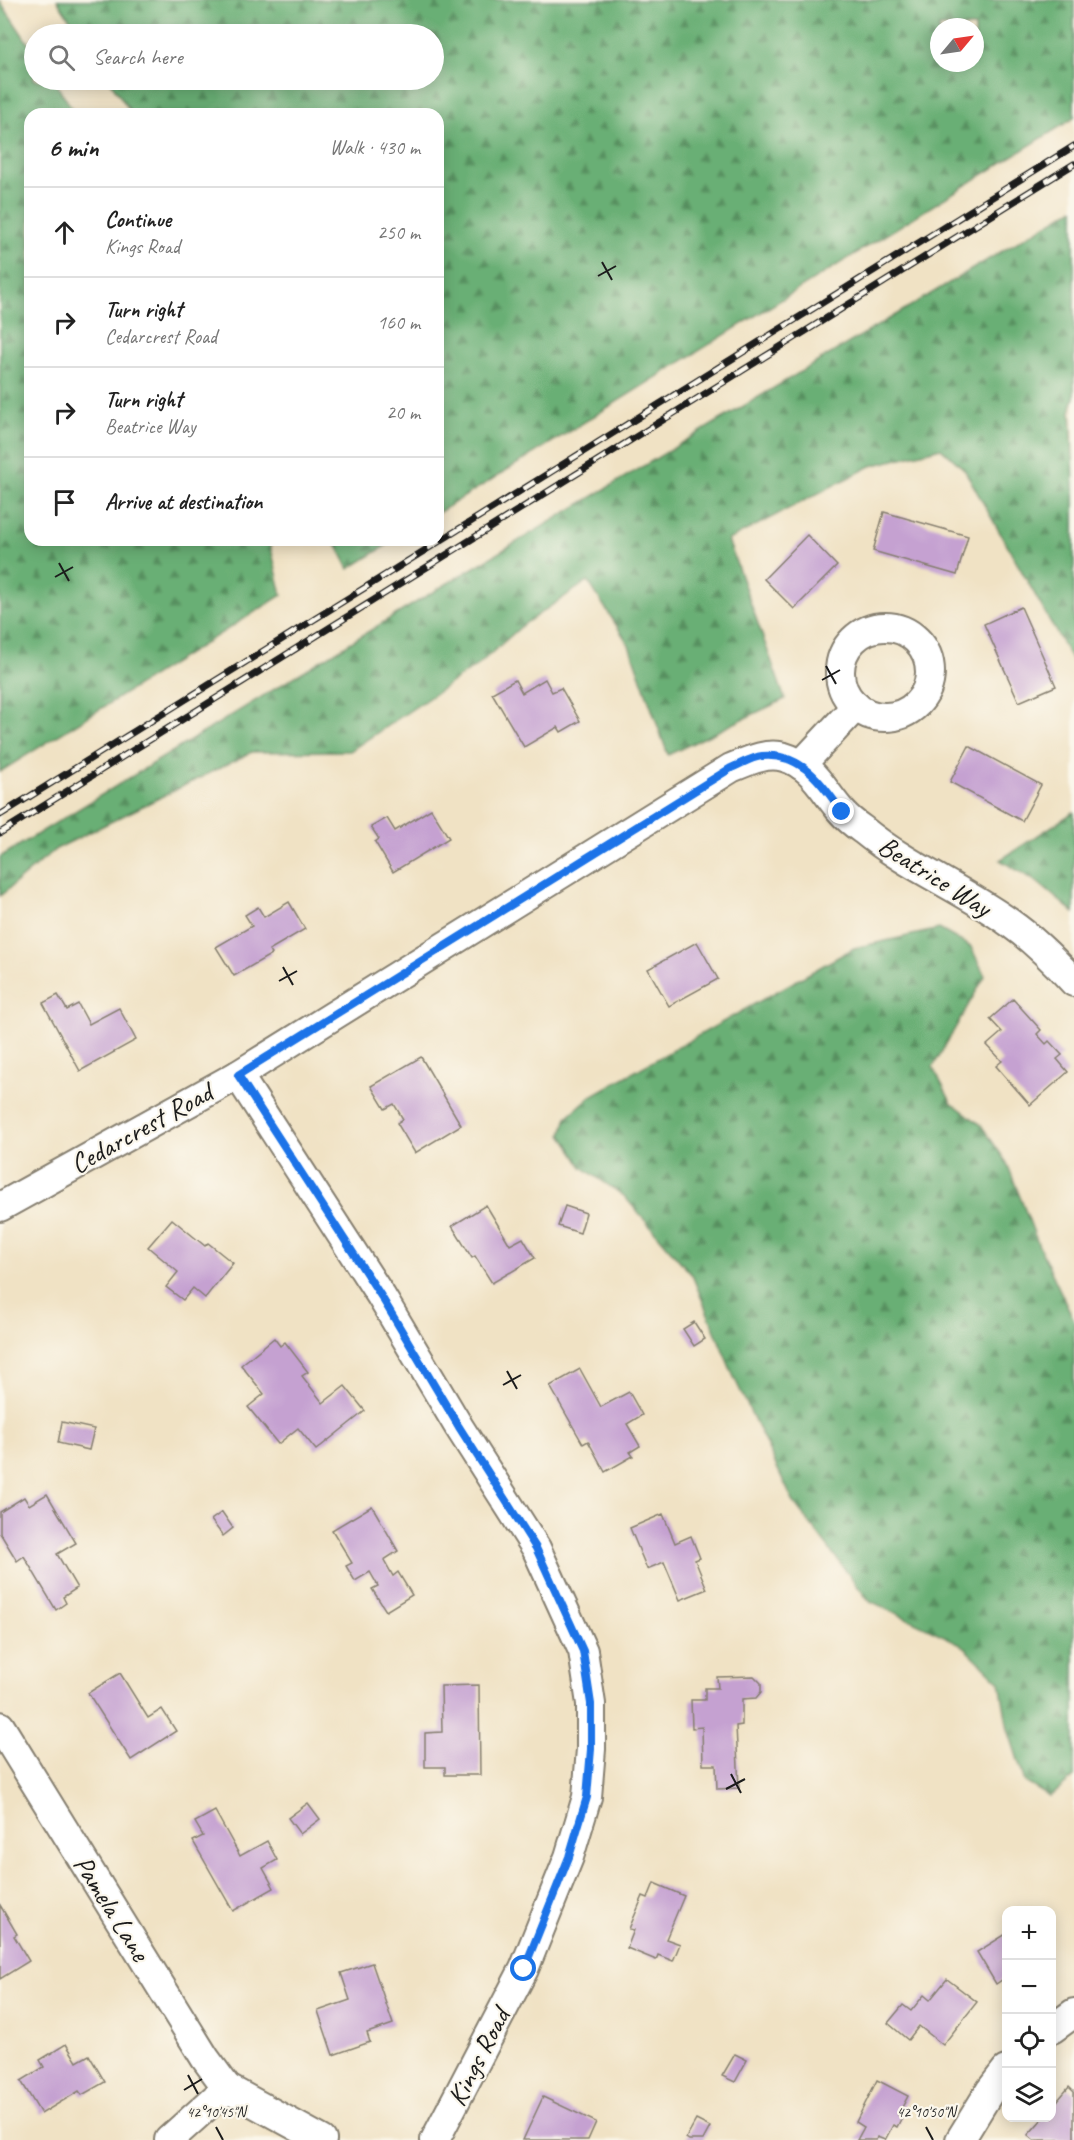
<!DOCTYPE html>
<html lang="en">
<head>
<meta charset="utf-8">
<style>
  :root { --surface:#fff; --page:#f2f2f2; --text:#222; --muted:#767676; --line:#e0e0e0 }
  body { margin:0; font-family:Caveat,sans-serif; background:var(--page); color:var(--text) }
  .controls { position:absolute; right:18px; bottom:18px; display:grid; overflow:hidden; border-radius:12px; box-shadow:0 3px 15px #0003 }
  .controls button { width:54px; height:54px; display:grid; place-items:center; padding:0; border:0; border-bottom:2px solid var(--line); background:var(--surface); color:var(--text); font:30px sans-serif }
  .compass { position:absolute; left:930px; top:18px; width:54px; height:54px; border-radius:50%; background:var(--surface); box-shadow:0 3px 15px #0003; rotate:61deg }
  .stop { position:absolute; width:18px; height:18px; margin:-14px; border:4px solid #1a73e8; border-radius:50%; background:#fff }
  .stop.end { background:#1a73e8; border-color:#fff; box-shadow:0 2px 6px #0008 }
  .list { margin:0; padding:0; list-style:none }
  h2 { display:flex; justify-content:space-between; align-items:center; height:78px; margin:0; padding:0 24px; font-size:26px }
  h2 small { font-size:20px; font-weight:400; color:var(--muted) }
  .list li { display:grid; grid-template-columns:39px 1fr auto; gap:18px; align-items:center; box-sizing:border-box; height:90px; padding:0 24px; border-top:2px solid var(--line) }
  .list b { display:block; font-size:22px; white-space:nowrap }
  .list p { margin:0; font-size:20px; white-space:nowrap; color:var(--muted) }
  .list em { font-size:20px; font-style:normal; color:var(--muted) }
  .icon { flex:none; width:33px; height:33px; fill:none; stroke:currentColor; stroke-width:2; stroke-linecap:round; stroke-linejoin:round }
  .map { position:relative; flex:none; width:1074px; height:2140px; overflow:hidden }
  .search { position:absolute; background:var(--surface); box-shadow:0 3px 15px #0003; left:24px; top:24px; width:420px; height:66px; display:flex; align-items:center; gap:15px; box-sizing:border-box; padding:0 21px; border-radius:33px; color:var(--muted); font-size:22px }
  .panel { position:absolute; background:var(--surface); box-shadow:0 3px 15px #0003; left:24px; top:108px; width:420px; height:438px; border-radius:18px }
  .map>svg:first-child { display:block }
  .forest { fill:url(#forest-firs); stroke:#426648; stroke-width:1.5; fill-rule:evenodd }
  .building { fill:#c5a1d1 }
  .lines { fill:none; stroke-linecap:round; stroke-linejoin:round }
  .minor-casing { stroke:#867f70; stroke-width:32 }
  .minor { stroke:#fff; stroke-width:28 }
  .rail-casing { stroke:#1c1c1c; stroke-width:7 }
  .rail { stroke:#fbf7ec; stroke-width:4.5; stroke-dasharray:14; stroke-linecap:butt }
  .route { stroke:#1a73e8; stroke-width:8 }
  .ticks { fill:none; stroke:#1c1c1c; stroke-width:2 }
  .labels { text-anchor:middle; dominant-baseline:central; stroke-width:4.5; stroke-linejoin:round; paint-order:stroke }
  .street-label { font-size:28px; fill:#1c1c1c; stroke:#fbf7ec }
  .ticks-label { font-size:15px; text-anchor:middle; fill:#1c1c1c; stroke:#fbf7ec; stroke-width:4.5; stroke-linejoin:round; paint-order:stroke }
</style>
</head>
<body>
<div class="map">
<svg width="1074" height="2140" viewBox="0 0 1074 2140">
  <defs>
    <pattern id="forest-firs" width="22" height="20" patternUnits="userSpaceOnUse" patternTransform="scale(1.5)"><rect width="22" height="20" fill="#69af74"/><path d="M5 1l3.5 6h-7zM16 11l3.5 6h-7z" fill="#568e5e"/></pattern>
  </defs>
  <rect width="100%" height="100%" fill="#fbf7ec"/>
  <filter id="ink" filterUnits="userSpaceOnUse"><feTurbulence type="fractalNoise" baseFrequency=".0167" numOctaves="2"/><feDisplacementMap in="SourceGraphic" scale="12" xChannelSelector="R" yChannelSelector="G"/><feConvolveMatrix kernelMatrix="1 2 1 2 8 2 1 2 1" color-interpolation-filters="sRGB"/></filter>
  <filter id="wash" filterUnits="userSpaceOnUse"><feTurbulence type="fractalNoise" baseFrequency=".008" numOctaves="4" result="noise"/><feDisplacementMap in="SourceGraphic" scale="24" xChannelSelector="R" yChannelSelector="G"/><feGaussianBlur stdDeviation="1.35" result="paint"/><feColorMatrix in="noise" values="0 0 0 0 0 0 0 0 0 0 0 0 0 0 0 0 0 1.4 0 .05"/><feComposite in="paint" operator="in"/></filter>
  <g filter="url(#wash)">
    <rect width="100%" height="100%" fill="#f0e2c4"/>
    <g class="forest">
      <path d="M57 0H1074V118L438 513V114H132L109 80H434V34H80ZM939 27H975V63H939Z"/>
      <polygon points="0,1 34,52 34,80 53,80 76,114 30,114 30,540 269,540 282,595 0,772"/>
      <polygon points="1074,208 1074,397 1071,408 1074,492 1074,664 964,469 941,448 871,466 728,540 785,699 668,755 629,645 588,581 523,625 479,664 350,751 252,752 56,849 0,896 0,857 438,589"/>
      <polygon points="334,540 395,540 349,569"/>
      <polygon points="1074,812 1074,913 1037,882 1000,860"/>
      <polygon points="939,929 971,947 985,976 933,1067 951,1102 981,1125 1007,1163 1039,1246 1074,1320 1074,1777 1050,1797 1025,1782 1008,1729 1000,1682 961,1644 868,1600 793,1501 733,1375 692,1275 624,1196 582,1167 562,1134 567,1117 591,1096 854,948"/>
    </g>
    <g id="blocks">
      <g class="building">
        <polygon points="884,512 968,536 957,575 873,551"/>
        <polygon points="807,535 837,566 794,609 764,579"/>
        <polygon points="1021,607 1056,686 1019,702 984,624"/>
        <polygon points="545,679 552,692 561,688 580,721 561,732 558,727 524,747 492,693 515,680 522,693"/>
        <polygon points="969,746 1041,785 1022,821 950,782"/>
        <polygon points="431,809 449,838 393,872 375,842 379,839 371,827 387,818 395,831"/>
        <polygon points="289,902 305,929 269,950 272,954 234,976 216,947 252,926 245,915 258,907 264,917"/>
        <polygon points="697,942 718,979 669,1006 648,969"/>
        <polygon points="58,995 67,1010 78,1004 89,1024 119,1008 136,1040 80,1071 43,1003"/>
        <polygon points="1013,999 1041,1030 1037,1034 1046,1044 1049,1041 1062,1055 1057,1059 1068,1072 1030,1105 996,1066 1002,1061 987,1045 1002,1032 990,1019"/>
        <polygon points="421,1057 461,1125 415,1153 397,1123 403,1119 394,1104 385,1109 371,1086"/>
        <polygon points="486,1205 510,1245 523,1238 535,1258 492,1283 475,1256 472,1258 452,1226"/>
        <polygon points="565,1206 586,1213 580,1233 558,1226"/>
        <polygon points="172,1219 205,1246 208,1243 233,1263 205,1298 193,1288 183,1300 166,1287 178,1272 148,1247"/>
        <polygon points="694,1322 705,1339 694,1346 683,1329"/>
        <polygon points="274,1338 280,1346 285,1342 308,1372 302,1376 323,1403 345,1386 365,1411 316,1450 298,1428 278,1444 248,1407 264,1394 241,1365"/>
        <polygon points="580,1369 601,1407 629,1392 642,1415 627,1424 640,1446 630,1452 633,1456 605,1472 588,1441 583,1444 550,1386"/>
        <polygon points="62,1422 94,1429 89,1450 58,1443"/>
        <polygon points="47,1494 76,1543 57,1554 77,1588 63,1597 66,1603 56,1610 24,1556 17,1561 0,1533 0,1512 24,1497 29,1505"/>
        <polygon points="372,1506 398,1551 384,1560 393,1576 398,1572 412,1595 386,1611 372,1589 378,1586 370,1572 355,1581 346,1566 352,1563 332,1530"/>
        <polygon points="222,1512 233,1528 223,1536 211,1520"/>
        <polygon points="663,1514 675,1543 691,1536 700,1558 695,1560 707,1589 680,1600 664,1562 647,1569 630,1528"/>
        <polygon points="120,1673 148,1718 162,1709 176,1731 131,1760 88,1693"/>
        <polygon points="754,1676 761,1683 761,1692 756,1698 742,1699 742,1725 736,1726 739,1788 717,1789 716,1765 703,1765 702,1727 692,1728 691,1700 705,1700 705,1688 718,1688 717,1677"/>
        <polygon points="479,1685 480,1775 445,1775 445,1767 425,1767 425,1733 442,1732 441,1686"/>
        <polygon points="308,1803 320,1819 300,1834 288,1818"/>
        <polygon points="215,1811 240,1856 267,1841 277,1860 263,1868 274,1888 233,1911 193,1841 203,1836 195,1822"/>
        <polygon points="654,1883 684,1896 666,1939 680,1944 673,1961 658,1955 656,1960 627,1948 634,1930 629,1929 643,1896 648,1898"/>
        <polygon points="0,1905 17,1934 14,1936 29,1961 0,1979"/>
        <polygon points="1006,1934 1006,1977 996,1984 977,1952"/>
        <polygon points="372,1963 393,2024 367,2033 370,2042 333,2055 318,2011 350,2000 341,1973"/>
        <polygon points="947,1979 977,2002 943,2045 919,2026 908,2040 888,2023 903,2005 911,2011 924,1995 930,2000"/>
        <polygon points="66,2044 77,2062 89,2055 105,2082 82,2095 79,2091 41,2114 21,2081 44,2067 40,2060"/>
        <polygon points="735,2054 747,2060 735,2082 722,2076"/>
        <polygon points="877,2080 908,2096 898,2115 902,2117 897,2127 893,2125 885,2140 877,2137 876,2140 857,2140 864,2127 856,2122"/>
        <polygon points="1069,2087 1074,2092 1074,2140 1034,2140 1028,2135 1043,2118 1052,2118 1052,2107"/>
        <polygon points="543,2097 596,2122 588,2140 523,2140"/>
        <polygon points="696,2120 710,2127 703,2140 689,2140 686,2138"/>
      </g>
    </g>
  </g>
  <g filter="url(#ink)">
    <use href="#blocks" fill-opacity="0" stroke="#867f70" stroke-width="1.5"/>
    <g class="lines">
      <defs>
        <g id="minor">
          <circle cx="885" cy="672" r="45"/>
          <polyline points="801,765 856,706"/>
          <polyline points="238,1075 381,1296 459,1427 536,1548 583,1651 591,1704 591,1749 587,1797 569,1857 524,1969 435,2140"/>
          <path d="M0 1207 238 1075 731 768C748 761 766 752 784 757 813 765 824 792 842 812 848 819 856 825 863 830 908 867 963 889 1010 923 1034 940 1055 961 1074 982"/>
          <polyline points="0,1726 205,2058 227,2088"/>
          <polyline points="1052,2029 1074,2013"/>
          <polyline points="169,2140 227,2088 322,2140"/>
          <polyline points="960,2140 990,2091 1006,2070"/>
        </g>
      </defs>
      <use href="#minor" class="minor-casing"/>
      <use href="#minor" class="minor"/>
      <defs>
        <g id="rail">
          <polyline points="0,815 1074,146"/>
          <polyline points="0,833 1074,164"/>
        </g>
      </defs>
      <use href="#rail" class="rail-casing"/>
      <use href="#rail" class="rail"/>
    </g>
  </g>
  <g class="lines" filter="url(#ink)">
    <path class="route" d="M524 1969 569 1857 587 1797 591 1749V1704L583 1651 536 1548 459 1427 381 1296 238 1075 731 768C741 764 752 757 762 756 801 752 823 784 842 812"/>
  </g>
  <path class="ticks" d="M602 262 612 280M598 276 616 266M59 563 69 581M55 577 73 567M826 666 836 684M822 680 840 670M283 967 293 985M279 981 297 971M507 1371 517 1389M503 1385 521 1375M731 1774 741 1793M726 1789 745 1779M188 2075 198 2094M184 2090 202 2079M216 2127 223 2140M926 2127 933 2140"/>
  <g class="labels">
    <g class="street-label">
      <text transform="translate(935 876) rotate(32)">Beatrice Way</text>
      <text transform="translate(141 1128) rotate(-29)">Cedarcrest Road</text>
      <text transform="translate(112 1908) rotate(58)">Pamela Lane</text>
      <text transform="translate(478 2057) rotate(-63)">Kings Road</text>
    </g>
  </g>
  <g class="ticks-label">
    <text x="216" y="2117">42°10'45"N</text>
    <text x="926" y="2117">42°10'50"N</text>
  </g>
</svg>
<div class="controls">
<button>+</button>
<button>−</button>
<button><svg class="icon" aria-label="locate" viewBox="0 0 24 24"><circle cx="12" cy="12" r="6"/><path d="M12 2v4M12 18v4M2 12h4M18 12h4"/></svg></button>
<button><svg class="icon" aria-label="layers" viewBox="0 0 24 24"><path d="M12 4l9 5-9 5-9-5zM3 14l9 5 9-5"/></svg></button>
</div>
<svg class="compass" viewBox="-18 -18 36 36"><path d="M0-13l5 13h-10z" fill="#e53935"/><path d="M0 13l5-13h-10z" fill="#767676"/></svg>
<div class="stop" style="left:524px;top:1969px"></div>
<div class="stop end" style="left:842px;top:812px"></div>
<div class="search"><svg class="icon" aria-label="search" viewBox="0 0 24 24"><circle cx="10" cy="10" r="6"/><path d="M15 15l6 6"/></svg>Search here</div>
<section class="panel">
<h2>6 min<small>Walk · 430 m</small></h2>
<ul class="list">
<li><svg class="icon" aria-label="ahead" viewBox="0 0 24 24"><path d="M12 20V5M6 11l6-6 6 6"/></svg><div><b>Continue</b><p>Kings Road</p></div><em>250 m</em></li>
<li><svg class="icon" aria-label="right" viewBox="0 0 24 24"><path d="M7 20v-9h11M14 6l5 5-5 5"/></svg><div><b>Turn right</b><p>Cedarcrest Road</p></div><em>160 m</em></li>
<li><svg class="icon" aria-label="right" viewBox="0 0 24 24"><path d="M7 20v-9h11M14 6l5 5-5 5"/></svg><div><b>Turn right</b><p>Beatrice Way</p></div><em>20 m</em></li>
<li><svg class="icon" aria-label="arrive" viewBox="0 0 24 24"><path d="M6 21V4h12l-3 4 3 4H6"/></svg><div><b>Arrive at destination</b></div></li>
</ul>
</section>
</div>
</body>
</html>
